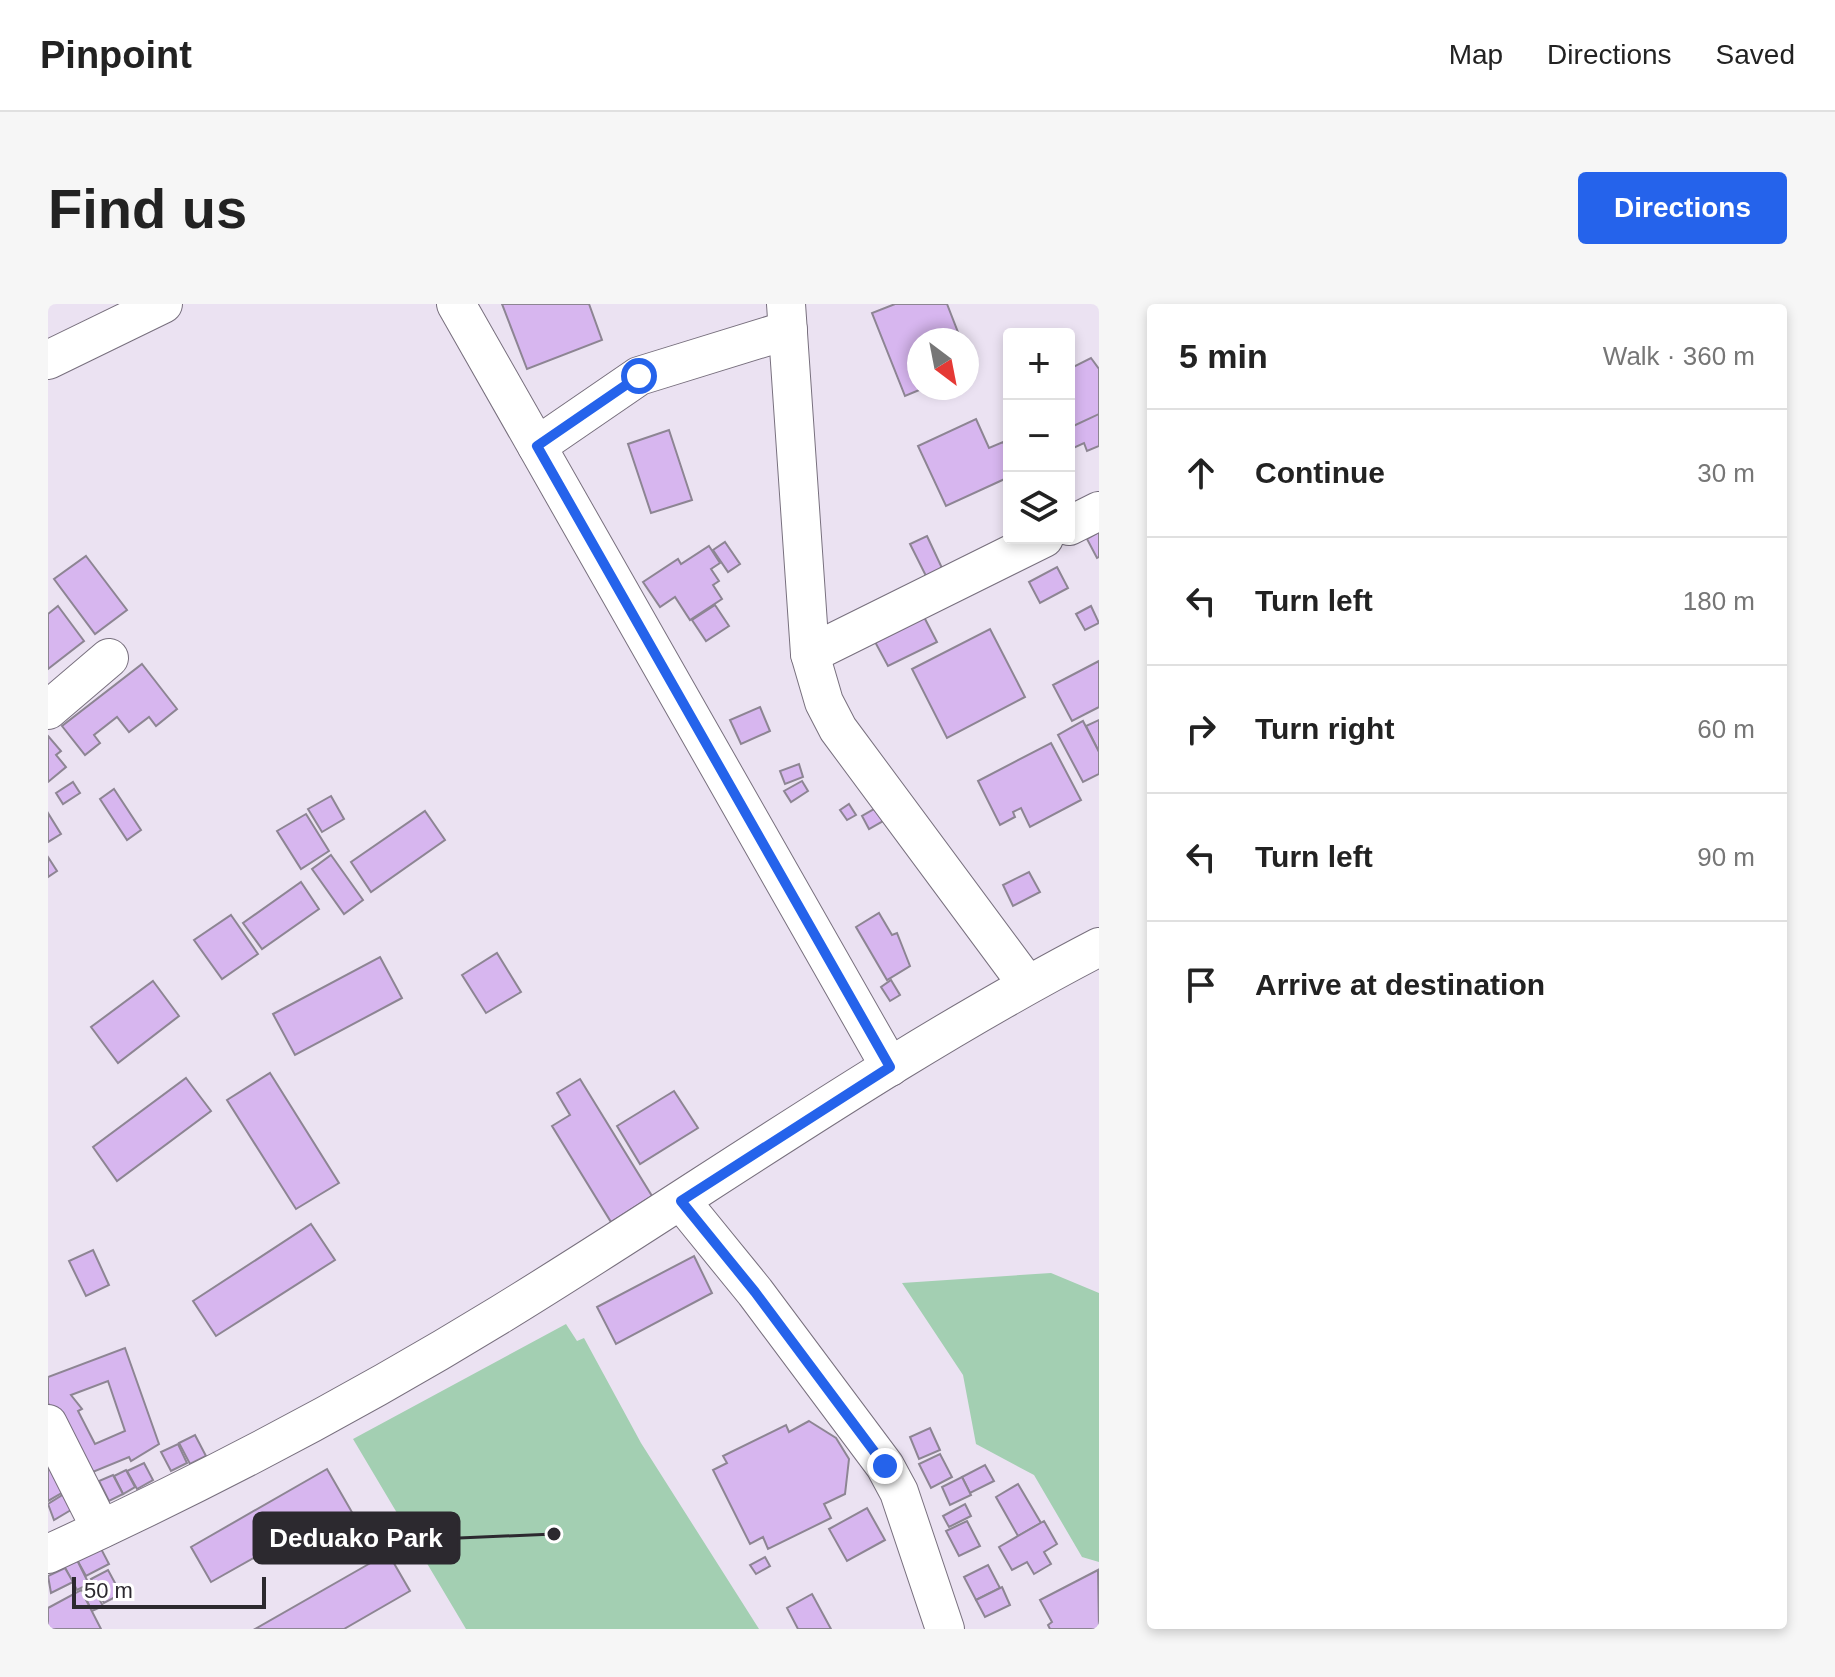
<!DOCTYPE html>
<html lang="en">
<head>
<meta charset="utf-8">
<style>
  :root { --surface:#fff; --page:#f6f6f6; --text:#222; --muted:#767676; --line:#e0e0e0; --accent:#2563eb }
  body { margin:0; font-family:Helvetica,sans-serif; background:var(--page); color:var(--text) }
  .controls { position:absolute; right:24px; top:24px; display:grid; overflow:hidden; border-radius:8px; box-shadow:0 4px 12px #0003 }
  .controls button { width:72px; height:72px; display:grid; place-items:center; padding:0; border:0; border-bottom:2px solid var(--line); background:var(--surface); color:var(--text); font:40px sans-serif }
  .compass { position:absolute; left:859px; top:24px; width:72px; height:72px; border-radius:50%; background:var(--surface); box-shadow:0 4px 12px #0003; rotate:148deg }
  .scale { position:absolute; left:24px; bottom:20px; width:194px; box-sizing:border-box; padding-left:8px; border:4px solid #2c292f; border-top:0; font-size:22px; line-height:28px; white-space:nowrap; color:#2c292f; -webkit-text-stroke:6px #fff; paint-order:stroke }
  .stop { position:absolute; width:24px; height:24px; margin:-18px; border:6px solid #2563eb; border-radius:50%; background:#fff }
  .stop.end { background:#2563eb; border-color:#fff; box-shadow:0 2px 8px #0008 }
  .list { margin:0; padding:0; list-style:none }
  h2 { display:flex; justify-content:space-between; align-items:center; height:104px; margin:0; padding:0 32px; font-size:34px }
  h2 small { font-size:26px; font-weight:400; color:var(--muted) }
  .list li { display:grid; grid-template-columns:52px 1fr auto; gap:24px; align-items:center; box-sizing:border-box; height:128px; padding:0 32px; border-top:2px solid var(--line) }
  .list b { display:block; font-size:30px; white-space:nowrap }
  .list em { font-size:26px; font-style:normal; color:var(--muted) }
  .icon { flex:none; width:44px; height:44px; fill:none; stroke:currentColor; stroke-width:2; stroke-linecap:round; stroke-linejoin:round }
  .map { position:relative; flex:none; width:1051px; height:1325px; overflow:hidden; border-radius:8px }
  header { display:flex; align-items:center; gap:48px; box-sizing:border-box; height:112px; padding:0 40px; background:var(--surface); border-bottom:2px solid var(--line) }
  header strong { font-size:38px }
  nav { display:flex; gap:44px; margin-inline-start:auto; font-size:28px }
  .intro { display:flex; align-items:center; justify-content:space-between; box-sizing:border-box; height:192px; padding:0 48px }
  h1 { margin:0; font-size:56px }
  .button { padding:20px 36px; border-radius:8px; background:var(--accent); color:#fff; font-size:28px; font-weight:700 }
  main { display:flex; gap:48px; padding:0 48px }
  aside { flex:1; background:var(--surface); border-radius:8px; box-shadow:0 4px 12px #0003 }
  .map>svg:first-child { display:block }
  .green { fill:#a3cfb2 }
  .building { fill:#d7b6ef; stroke:#8d8593; stroke-width:2; fill-rule:evenodd }
  .lines { fill:none; stroke-linecap:round; stroke-linejoin:round }
  .minor-casing { stroke:#78707e; stroke-width:40 }
  .minor { stroke:#fff; stroke-width:38 }
  .route { stroke:#2563eb; stroke-width:10 }
  .leader { fill:none; stroke:#2c292f; stroke-width:3 }
  .callout-dot { fill:#2c292f; stroke:#fff; stroke-width:3 }
  .callout { fill:#2c292f; stroke:#2c292f; stroke-width:3 }
  .callout-label { font-size:26px; text-anchor:middle; font-weight:bold; fill:#fff }
</style>
</head>
<body>
<header>
<strong>Pinpoint</strong>
<nav><a>Map</a><a>Directions</a><a>Saved</a></nav>
</header>
<div class="intro"><h1>Find us</h1><a class="button">Directions</a></div>
<main>
<div class="map">
<svg width="1051" height="1325" viewBox="0 0 1051 1325">
  <rect width="100%" height="100%" fill="#ebe2f2"/>
  <g class="green">
    <polygon points="1003,969 1051,989 1051,1258 1034,1253 986,1171 928,1140 915,1071 854,979"/>
    <polygon points="518,1020 529,1037 536,1034 593,1139 711,1325 418,1325 305,1135"/>
  </g>
  <g class="building">
    <polygon points="454,0 541,0 554,36 479,65"/>
    <polygon points="847,0 899,0 913,36 871,36 871,84 876,84 857,92 824,9"/>
    <polygon points="1043,54 1051,65 1051,118 1021,132 1021,65"/>
    <polygon points="1051,110 1051,142 1039,147 1036,139 1021,146 1021,124"/>
    <polygon points="928,115 941,144 955,138 961,151 961,173 898,202 870,142"/>
    <polygon points="621,126 644,196 603,209 580,140"/>
    <polygon points="1051,228 1051,253 1049,254 1039,235"/>
    <polygon points="879,232 894,264 878,272 862,240"/>
    <polygon points="677,238 692,260 680,268 665,246"/>
    <polygon points="661,242 672,259 663,265 671,277 665,281 674,295 642,316 627,293 612,303 595,278 630,255 633,260"/>
    <polygon points="38,252 79,306 47,330 6,275"/>
    <polygon points="1009,263 1020,284 992,299 981,278"/>
    <polygon points="667,301 681,322 658,337 644,316"/>
    <polygon points="10,302 36,337 0,365 0,310"/>
    <polygon points="1043,302 1051,319 1037,326 1028,310"/>
    <polygon points="875,311 889,338 840,362 826,336"/>
    <polygon points="942,325 977,393 899,434 864,365"/>
    <polygon points="1051,357 1051,403 1024,417 1005,381"/>
    <polygon points="94,360 129,405 108,422 101,413 81,428 69,413 46,431 52,439 37,451 14,422"/>
    <polygon points="712,403 722,427 693,440 682,416"/>
    <polygon points="1051,416 1051,448 1038,422"/>
    <polygon points="1035,417 1051,448 1051,470 1035,478 1010,431"/>
    <polygon points="0,432 13,447 8,451 18,463 0,478"/>
    <polygon points="1003,439 1033,496 982,523 973,504 965,508 967,513 952,521 930,477"/>
    <polygon points="751,460 755,473 737,480 732,467"/>
    <polygon points="754,477 760,487 743,498 736,487"/>
    <polygon points="25,478 32,489 15,500 8,489"/>
    <polygon points="66,485 93,526 79,536 52,495"/>
    <polygon points="283,492 296,515 274,528 260,505"/>
    <polygon points="801,500 808,511 799,516 792,506"/>
    <polygon points="828,504 835,517 821,525 814,512"/>
    <polygon points="377,507 397,536 323,588 303,558"/>
    <polygon points="0,509 13,530 0,538"/>
    <polygon points="258,510 281,547 253,565 229,527"/>
    <polygon points="283,551 315,596 296,610 264,565"/>
    <polygon points="0,553 9,567 0,573"/>
    <polygon points="981,568 992,588 965,602 955,581"/>
    <polygon points="253,578 271,605 214,645 195,619"/>
    <polygon points="831,609 844,631 849,629 862,662 839,676 808,623"/>
    <polygon points="183,611 210,650 174,675 146,636"/>
    <polygon points="449,649 473,688 438,709 414,671"/>
    <polygon points="332,653 354,694 247,751 225,710"/>
    <polygon points="843,676 852,691 842,697 833,683"/>
    <polygon points="105,677 131,712 70,759 43,723"/>
    <polygon points="222,769 291,879 248,905 179,796"/>
    <polygon points="138,774 163,807 69,877 45,843"/>
    <polygon points="532,775 604,892 563,918 504,822 522,811 509,789"/>
    <polygon points="626,787 650,824 592,860 569,822"/>
    <polygon points="263,920 287,956 168,1032 145,997"/>
    <polygon points="45,946 61,981 38,992 21,957"/>
    <polygon points="646,952 664,989 568,1040 549,1003"/>
    <path d="M77 1044 111 1140 83 1157 81 1153 35 1172 0 1099V1073ZM60 1077 77 1127 47 1140 30 1107 34 1105 23 1091Z"/>
    <polygon points="761,1117 788,1134 801,1155 797,1190 776,1200 783,1214 720,1245 715,1233 702,1240 665,1166 679,1159 675,1152 738,1121 741,1128"/>
    <polygon points="882,1124 892,1146 871,1155 862,1133"/>
    <polygon points="147,1131 158,1152 142,1160 131,1139"/>
    <polygon points="130,1140 139,1159 123,1167 113,1148"/>
    <polygon points="0,1141 24,1183 0,1197"/>
    <polygon points="892,1150 904,1173 883,1184 871,1160"/>
    <polygon points="96,1159 105,1176 89,1185 79,1167"/>
    <polygon points="937,1161 946,1177 922,1189 914,1173"/>
    <polygon points="279,1165 320,1236 284,1256 264,1221 163,1278 143,1243"/>
    <polygon points="78,1166 87,1183 75,1190 66,1172"/>
    <polygon points="65,1171 75,1190 61,1197 51,1177"/>
    <polygon points="914,1173 923,1191 902,1201 894,1183"/>
    <polygon points="970,1180 993,1219 970,1232 948,1193"/>
    <polygon points="24,1185 33,1200 6,1216 0,1200"/>
    <polygon points="917,1200 923,1212 901,1223 895,1212"/>
    <polygon points="819,1204 837,1236 799,1257 781,1225"/>
    <polygon points="919,1217 932,1242 911,1252 898,1227"/>
    <polygon points="996,1217 1009,1240 996,1248 1003,1260 986,1270 979,1258 964,1266 951,1243"/>
    <polygon points="50,1239 61,1260 38,1272 27,1252"/>
    <polygon points="340,1249 362,1287 296,1325 207,1325"/>
    <polygon points="717,1253 722,1262 708,1270 702,1261"/>
    <polygon points="28,1254 41,1280 29,1286 15,1260"/>
    <polygon points="940,1261 952,1284 928,1296 916,1273"/>
    <polygon points="17,1264 25,1278 3,1289 0,1272"/>
    <polygon points="60,1266 73,1290 56,1299 43,1275"/>
    <polygon points="1050,1266 1051,1325 1002,1325 1000,1321 1004,1318 992,1296"/>
    <polygon points="44,1282 55,1302 44,1307 34,1287"/>
    <polygon points="954,1283 962,1301 937,1313 928,1296"/>
    <polygon points="33,1286 53,1325 0,1325 0,1304"/>
    <polygon points="764,1290 783,1325 750,1325 739,1304"/>
  </g>
  <g class="lines">
    <defs>
      <g id="minor">
        <polyline points="408,0 842,763"/>
        <polyline points="738,0 762,350 776,398 790,425 979,680"/>
        <polyline points="0,56 115,0"/>
        <polyline points="489,142 591,72 740,26"/>
        <polyline points="1021,222 1051,207"/>
        <polyline points="762,350 996,234"/>
        <polyline points="0,406 61,354"/>
        <polyline points="633,897 707,988 837,1162 851,1188 897,1325"/>
        <polyline points="0,1120 53,1225"/>
        <path d="M0 1250C155 1179 308 1099 453 1010 652 888 843 751 1051 643"/>
      </g>
    </defs>
    <use href="#minor" class="minor-casing"/>
    <use href="#minor" class="minor"/>
  </g>
  <g class="lines">
    <polyline class="route" points="591,72 489,142 842,763 633,897 707,988 837,1162"/>
  </g>
  <path class="leader" d="M506 1230L411 1234"/>
  <circle class="callout-dot" cx="506" cy="1230" r="8"/>
  <rect class="callout" x="206" y="1209" width="205" height="50" rx="8"/>
  <g class="callout-label">
    <text x="308" y="1243">Deduako Park</text>
  </g>
</svg>
<div class="controls">
<button>+</button>
<button>−</button>
<button><svg class="icon" aria-label="layers" viewBox="0 0 24 24"><path d="M12 4l9 5-9 5-9-5zM3 14l9 5 9-5"/></svg></button>
</div>
<svg class="compass" viewBox="-18 -18 36 36"><path d="M0-13l5 13h-10z" fill="#e53935"/><path d="M0 13l5-13h-10z" fill="#767676"/></svg>
<div class="scale">50 m</div>
<div class="stop" style="left:591px;top:72px"></div>
<div class="stop end" style="left:837px;top:1162px"></div>
</div>
<aside>
<h2>5 min<small>Walk · 360 m</small></h2>
<ul class="list">
<li><svg class="icon" aria-label="ahead" viewBox="0 0 24 24"><path d="M12 20V5M6 11l6-6 6 6"/></svg><div><b>Continue</b></div><em>30 m</em></li>
<li><svg class="icon" aria-label="left" viewBox="0 0 24 24"><path d="M17 20v-9H6M10 6l-5 5 5 5"/></svg><div><b>Turn left</b></div><em>180 m</em></li>
<li><svg class="icon" aria-label="right" viewBox="0 0 24 24"><path d="M7 20v-9h11M14 6l5 5-5 5"/></svg><div><b>Turn right</b></div><em>60 m</em></li>
<li><svg class="icon" aria-label="left" viewBox="0 0 24 24"><path d="M17 20v-9H6M10 6l-5 5 5 5"/></svg><div><b>Turn left</b></div><em>90 m</em></li>
<li><svg class="icon" aria-label="arrive" viewBox="0 0 24 24"><path d="M6 21V4h12l-3 4 3 4H6"/></svg><div><b>Arrive at destination</b></div></li>
</ul>
</aside>
</main>
</body>
</html>
